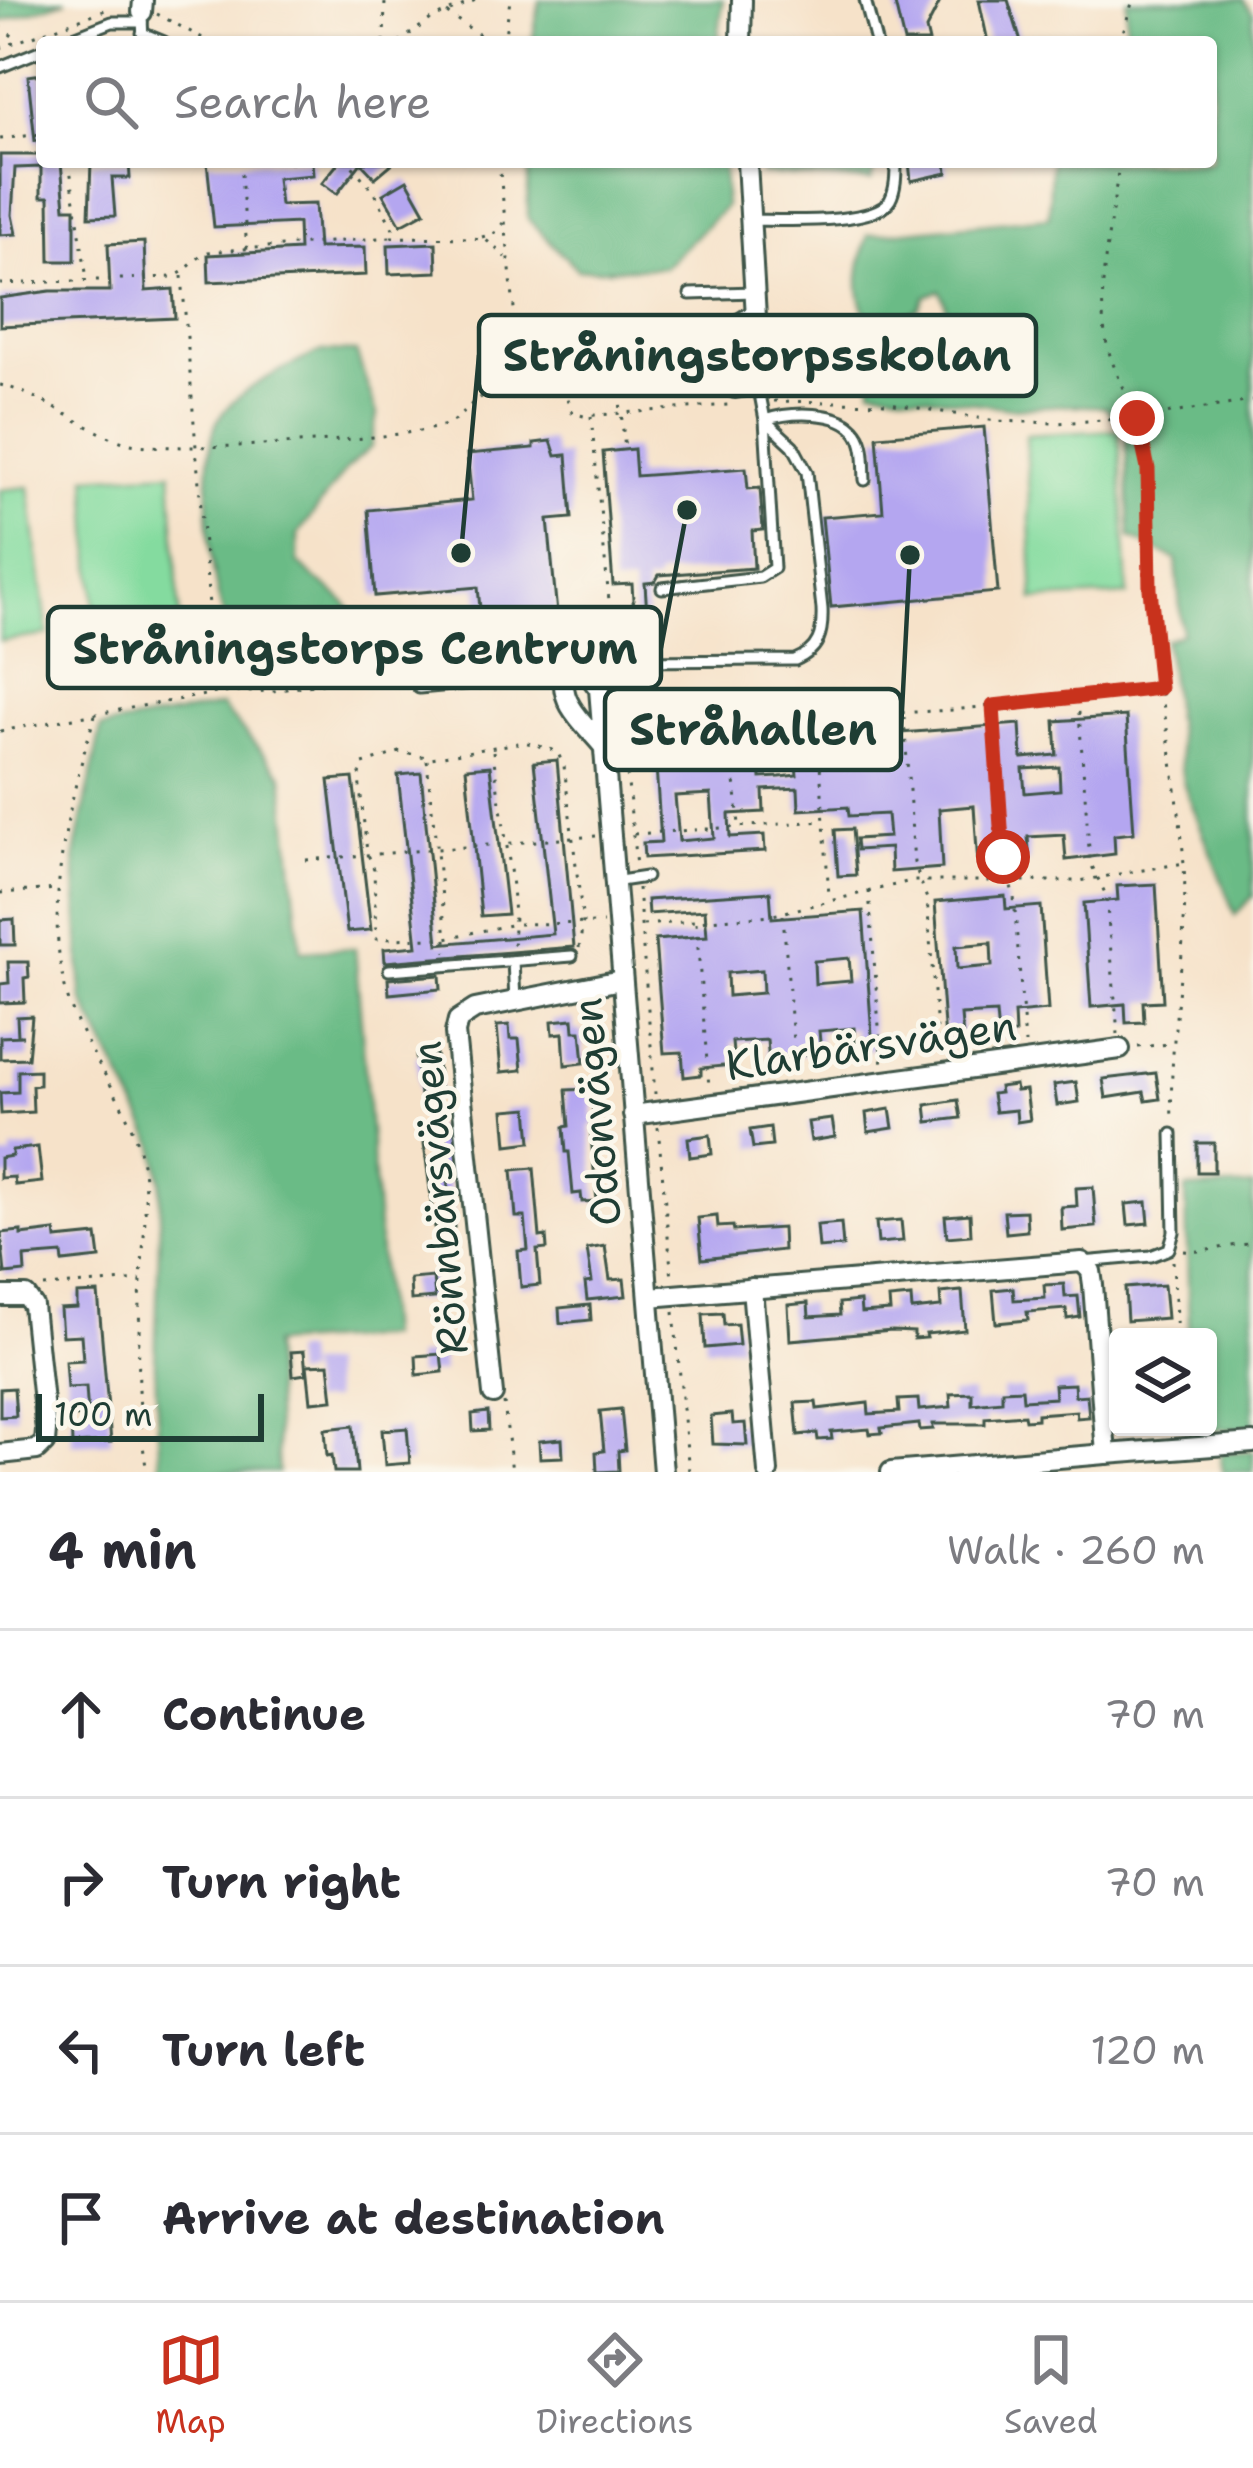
<!DOCTYPE html>
<html lang="en">
<head>
<meta charset="utf-8">
<style>
  :root { --surface:#fff; --page:#f7f7f7; --text:#2b2b33; --muted:#7c7c81; --line:#e1e1e2; --accent:#c8321e }
  body { margin:0; font-family:"Shantell Sans",sans-serif; background:var(--page); color:var(--text) }
  .controls { position:absolute; right:36px; bottom:36px; display:grid; overflow:hidden; border-radius:12px; box-shadow:0 3px 9px #0004 }
  .controls button { width:108px; height:108px; display:grid; place-items:center; padding:0; border:0; border-bottom:3px solid var(--line); background:var(--surface); color:var(--text); font:60px sans-serif }
  .scale { position:absolute; left:36px; bottom:30px; width:228px; box-sizing:border-box; padding-left:12px; border:6px solid #1f3d34; border-top:0; font-size:33px; line-height:42px; white-space:nowrap; color:#1f3d34; -webkit-text-stroke:9px #fbf7ec; paint-order:stroke }
  .stop { position:absolute; width:36px; height:36px; margin:-27px; border:9px solid #c8321e; border-radius:50%; background:#fff }
  .stop.end { background:#c8321e; border-color:#fff; box-shadow:0 3px 12px #0008 }
  .list { margin:0; padding:0; list-style:none }
  h2 { display:flex; justify-content:space-between; align-items:center; height:156px; margin:0; padding:0 48px; font-size:51px }
  h2 small { font-size:39px; font-weight:400; color:var(--muted) }
  .list li { display:grid; grid-template-columns:78px 1fr auto; gap:36px; align-items:center; box-sizing:border-box; height:168px; padding:0 48px; border-top:3px solid var(--line) }
  .list b { display:block; font-size:45px; white-space:nowrap }
  .list em { font-size:39px; font-style:normal; color:var(--muted) }
  .icon { flex:none; width:66px; height:66px; fill:none; stroke:currentColor; stroke-width:2; stroke-linecap:round; stroke-linejoin:round }
  .map { position:relative; flex:none; width:1253px; height:1472px; overflow:hidden }
  .search { position:absolute; background:var(--surface); box-shadow:0 3px 9px #0004; left:36px; right:36px; top:36px; height:132px; display:flex; align-items:center; gap:30px; box-sizing:border-box; padding:0 42px; border-radius:12px; color:var(--muted); font-size:45px }
  .sheet { height:828px; background:var(--surface) }
  nav { display:flex; justify-content:space-around; align-items:center; box-sizing:border-box; height:168px; border-top:3px solid var(--line); background:var(--surface); font-size:33px; color:var(--muted) }
  nav a { display:grid; justify-items:center; gap:6px }
  nav .on { color:var(--accent) }
  .map>svg:first-child { display:block }
  .green { fill:#84db9f; stroke:#528c6a; stroke-width:3 }
  .forest { fill:#6bbb86; stroke:#457c5d; stroke-width:3 }
  .building { fill:#b4a6f0; fill-rule:evenodd }
  .lines { fill:none; stroke-linecap:round; stroke-linejoin:round }
  .lane-casing { stroke:#3f564a; stroke-width:15 }
  .street-casing { stroke:#3f564a; stroke-width:24 }
  .path { stroke:#3f564a; stroke-width:3; stroke-dasharray:3 9; stroke-linecap:butt }
  .lane { stroke:#fff; stroke-width:9 }
  .street { stroke:#fff; stroke-width:18 }
  .route { stroke:#c8321e; stroke-width:15 }
  .labels { text-anchor:middle; dominant-baseline:central; stroke-width:9; stroke-linejoin:round; paint-order:stroke }
  .street-label { font-size:42px; fill:#1f3d34; stroke:#fbf7ec }
  .leader { fill:none; stroke:#1f3d34; stroke-width:4.5 }
  .callout-dot { fill:#1f3d34; stroke:#fbf7ec; stroke-width:4.5 }
  .callout { fill:#fbf7ec; stroke:#1f3d34; stroke-width:4.5 }
  .callout-label { font-size:45px; text-anchor:middle; font-weight:bold; fill:#1f3d34 }
</style>
</head>
<body>
<div class="map">
<svg width="1253" height="1472" viewBox="0 0 1253 1472">
  <rect width="100%" height="100%" fill="#fbf7ec"/>
  <filter id="ink" filterUnits="userSpaceOnUse"><feTurbulence type="fractalNoise" baseFrequency=".00833" numOctaves="2"/><feDisplacementMap in="SourceGraphic" scale="24" xChannelSelector="R" yChannelSelector="G"/><feConvolveMatrix kernelMatrix="1 2 1 2 8 2 1 2 1" color-interpolation-filters="sRGB"/></filter>
  <filter id="wash" filterUnits="userSpaceOnUse"><feTurbulence type="fractalNoise" baseFrequency=".004" numOctaves="4" result="noise"/><feDisplacementMap in="SourceGraphic" scale="48" xChannelSelector="R" yChannelSelector="G"/><feGaussianBlur stdDeviation="2.7" result="paint"/><feColorMatrix in="noise" values="0 0 0 0 0 0 0 0 0 0 0 0 0 0 0 0 0 1.4 0 .05"/><feComposite in="paint" operator="in"/></filter>
  <g filter="url(#wash)">
    <rect width="100%" height="100%" fill="#f6e2c9"/>
    <g class="green">
      <polygon points="1119,430 1128,595 1034,600 1026,435"/>
      <polygon points="171,472 180,626 96,631 87,477"/>
      <polygon points="29,487 48,635 0,641 0,490"/>
    </g>
    <g class="forest">
      <polygon points="0,0 67,0 0,22"/>
      <polygon points="540,0 723,0 718,42 532,42"/>
      <path d="M1127 0H1243L1253 13V896L1235 915 1183 782 1165 641 1182 633 1176 560 1130 537 1126 432 1106 407 1066 405 1010 408 872 388 871 341C907 339 966 345 940 290L925 296 919 308 899 317H868C853 292 859 263 868 235L1049 217 1051 162H1211V42H1126Z"/>
      <polygon points="528,162 723,162 725,207 664,267 578,270 528,219"/>
      <polygon points="762,162 876,162 871,181 762,174"/>
      <path d="M322 351 356 352 377 414 371 447 347 468 298 534V562C329 599 365 594 355 653 322 674 295 665 261 649 254 645 242 642 236 637 207 611 200 457 217 422 233 390 291 365 322 351Z"/>
      <polygon points="221,706 283,776 301,951 355,948 387,1337 272,1344 278,1472 160,1472 155,1365 161,1181 155,1145 82,999 75,855 101,728"/>
      <polygon points="1253,1186 1253,1428 1191,1431 1191,1427 1208,1427 1208,1337 1189,1337 1186,1189"/>
      <polygon points="1253,1451 1253,1472 1223,1472 1220,1453"/>
    </g>
    <g id="blocks">
      <g class="building">
        <polygon points="894,0 941,0 926,29 929,42 904,42"/>
        <polygon points="979,0 1008,0 1021,42 988,42"/>
        <polygon points="42,74 42,141 35,141 28,76"/>
        <polygon points="0,155 42,155 42,162 61,162 65,208 75,208 75,261 50,261 49,197 41,197 41,167 15,168 12,215 16,234 0,235"/>
        <polygon points="91,162 129,162 130,178 112,178 115,216 89,217"/>
        <polygon points="207,162 312,162 313,175 277,178 280,205 315,204 318,248 365,247 366,275 209,282 208,255 299,250 298,223 214,227"/>
        <polygon points="339,162 394,162 375,178 361,163 337,194 322,183"/>
        <polygon points="909,162 946,162 947,173 911,181"/>
        <polygon points="407,180 425,212 401,225 383,194"/>
        <polygon points="144,242 146,291 173,289 175,318 0,326 0,298 50,291 110,291 108,244"/>
        <polygon points="436,243 437,272 389,274 388,245"/>
        <polygon points="984,427 998,592 831,607 822,517 883,512 877,436"/>
        <polygon points="551,441 556,456 567,455 572,518 548,520 558,624 482,630 478,587 375,596 368,510 472,500 467,454 534,448 534,443"/>
        <polygon points="634,449 636,476 746,468 748,489 760,488 763,530 752,531 754,568 659,575 655,582 645,583 647,615 634,616 632,584 613,585 603,452"/>
        <path d="M1126 716 1134 833 1114 835 1115 854 1066 860 1064 835 1028 837 1030 862 978 866 974 806 939 809 942 868 891 872 890 848 857 850 856 839 889 837 887 814 849 816 848 807 799 810 798 788 763 790 764 812 729 814 730 837 764 835 765 851 644 858 643 843 661 842 655 751 759 743 761 778 780 777 797 775 794 741 1020 724 1022 758 1057 755 1055 721ZM1059 767 1060 790 1025 793 1023 769ZM711 794 714 838 679 841 675 796Z"/>
        <polygon points="557,760 574,947 385,962 384,949 417,946 398,775 421,773 438,944 553,934 534,762"/>
        <polygon points="490,766 507,914 481,916 466,768"/>
        <polygon points="353,778 371,930 347,932 329,780"/>
        <polygon points="852,829 856,875 838,876 835,830"/>
        <polygon points="1156,884 1163,1001 1143,1002 1144,1022 1126,1023 1125,1004 1091,1007 1084,903 1118,900 1117,886"/>
        <path d="M770 892 772 918 863 911 873 1049 856 1051 854 1028 819 1031 821 1053 786 1056V1061L769 1063 767 1040 732 1042 734 1065 701 1068V1075L684 1077 682 1052 664 1053 655 940 707 936 705 910 648 914 647 900ZM849 958 851 981 815 984 814 961ZM762 970 763 993 728 996 727 973Z"/>
        <path d="M1005 896 1006 909 1041 906 1048 1010 1014 1013 1015 1034 998 1036 996 1013 961 1015 963 1038 945 1040 935 902ZM991 943 992 966 957 969 956 946Z"/>
        <polygon points="14,919 15,945 0,945 0,920"/>
        <polygon points="8,962 28,962 29,977 24,978 25,1002 0,1003 0,984 9,983"/>
        <polygon points="440,975 441,989 389,994 388,979"/>
        <polygon points="32,1016 28,1058 0,1059 0,1037 23,1036 18,1036 17,1017"/>
        <polygon points="573,1019 574,1031 581,1031 584,1063 565,1065 563,1033 553,1034 552,1021"/>
        <polygon points="509,1025 510,1039 519,1039 522,1070 501,1072 497,1026"/>
        <polygon points="436,1054 440,1095 420,1096 416,1056"/>
        <polygon points="39,1070 39,1085 32,1086 33,1112 1,1114 0,1093 18,1092 18,1071"/>
        <polygon points="1156,1073 1160,1099 1146,1101 1144,1092 1106,1098 1103,1079"/>
        <polygon points="1076,1082 1079,1102 1057,1105 1054,1085"/>
        <polygon points="1015,1085 1016,1091 1026,1090 1030,1120 1017,1122 1016,1110 995,1112 992,1094 1000,1093 999,1087"/>
        <polygon points="591,1089 594,1125 590,1126 597,1201 582,1202 581,1193 573,1194 569,1152 566,1152 564,1127 569,1126 566,1090"/>
        <polygon points="958,1100 961,1118 928,1122 926,1105"/>
        <polygon points="528,1108 531,1142 507,1145 504,1110"/>
        <polygon points="890,1109 893,1128 868,1132 866,1113"/>
        <polygon points="832,1119 835,1137 811,1141 808,1122"/>
        <polygon points="437,1127 438,1139 446,1139 448,1164 445,1164 454,1227 435,1228 422,1128"/>
        <polygon points="770,1127 772,1146 753,1148 750,1130"/>
        <polygon points="710,1135 712,1154 690,1157 688,1138"/>
        <rect x="1197" y="1143" width="17" height="29"/>
        <polygon points="38,1147 42,1182 15,1185 14,1177 0,1178 0,1158 12,1156 12,1150"/>
        <polygon points="534,1168 540,1237 546,1236 547,1249 537,1250 540,1285 521,1287 518,1251 528,1250 525,1217 516,1217 512,1170"/>
        <polygon points="1093,1187 1096,1227 1062,1230 1061,1207 1077,1206 1076,1188"/>
        <polygon points="1147,1202 1149,1223 1128,1225 1126,1204"/>
        <polygon points="1026,1211 1027,1231 1006,1233 1004,1212"/>
        <polygon points="970,1214 971,1235 947,1237 945,1216"/>
        <polygon points="717,1216 718,1227 733,1226 734,1231 782,1228 783,1250 702,1259 698,1218"/>
        <polygon points="901,1220 903,1241 878,1243 876,1222"/>
        <polygon points="841,1223 843,1246 819,1248 817,1225"/>
        <polygon points="21,1231 21,1235 55,1231 56,1239 97,1235 100,1258 63,1262 62,1254 24,1257 25,1272 5,1274 1,1233"/>
        <polygon points="605,1246 610,1280 624,1279 626,1296 587,1300 585,1283 592,1282 587,1249"/>
        <polygon points="433,1277 435,1298 411,1300 410,1279"/>
        <polygon points="1064,1284 1065,1297 1078,1296 1080,1317 1067,1319 1066,1309 1027,1312 1028,1320 996,1323 993,1290 1013,1288 1014,1300 1045,1298 1044,1285"/>
        <polygon points="1164,1285 1167,1318 1127,1321 1125,1288"/>
        <polygon points="962,1291 965,1330 926,1334 927,1338 914,1339 914,1332 892,1331 790,1340 788,1305 808,1303 809,1317 840,1315 839,1303 860,1301 861,1313 890,1311 889,1299 911,1297 912,1310 941,1307 940,1293"/>
        <polygon points="98,1293 111,1442 72,1444 71,1417 88,1416 86,1387 67,1388 65,1361 83,1360 81,1335 62,1336 60,1309 77,1308 77,1294"/>
        <polygon points="590,1305 591,1320 560,1323 559,1308"/>
        <polygon points="723,1313 724,1325 737,1324 739,1345 705,1348 703,1314"/>
        <polygon points="304,1351 306,1374 293,1376 291,1352"/>
        <polygon points="441,1354 443,1372 417,1375 416,1356"/>
        <polygon points="329,1364 333,1400 311,1402 307,1365"/>
        <polygon points="1074,1384 1075,1396 1087,1395 1089,1417 1077,1418 1076,1411 1037,1414 1037,1419 1025,1420 1024,1415 985,1418 985,1424 933,1424 933,1429 920,1430 919,1424 881,1428 882,1433 870,1434 869,1429 831,1432 832,1439 818,1440 817,1433 798,1435 795,1403 816,1402 817,1409 868,1403 869,1414 899,1412 898,1400 918,1399 919,1410 951,1407 950,1394 972,1393 972,1404 1002,1401 1002,1390 1022,1389 1023,1400 1055,1398 1054,1385"/>
        <polygon points="14,1388 16,1416 0,1417 0,1389"/>
        <polygon points="621,1409 625,1450 618,1451 619,1471 597,1472 596,1452 604,1451 600,1411"/>
        <polygon points="488,1412 489,1430 473,1431 472,1414"/>
        <polygon points="732,1414 733,1424 745,1423 747,1445 713,1444 711,1416"/>
        <polygon points="353,1426 357,1472 334,1472 332,1455 327,1456 325,1429"/>
        <polygon points="407,1428 410,1463 385,1465 382,1430"/>
        <polygon points="562,1439 563,1457 540,1458 539,1441"/>
      </g>
    </g>
  </g>
  <g filter="url(#ink)">
    <use href="#blocks" fill-opacity="0" stroke="#3f564a" stroke-width="3"/>
    <g class="lines">
      <defs>
        <g id="lane">
          <polyline points="865,0 876,42"/>
          <polyline points="142,17 143,42"/>
          <polyline points="142,33 164,42"/>
          <polyline points="61,42 112,22 142,22"/>
          <polyline points="0,67 42,50"/>
          <path d="M750 220C779 220 875 226 890 200 896 189 896 174 896 162"/>
          <polyline points="690,294 754,292"/>
          <polyline points="756,333 850,329"/>
          <path d="M662 588 760 577 774 568 765 420C789 412 841 409 857 433 866 445 864 466 865 480"/>
          <path d="M593 679 609 667 630 661 795 660C819 650 823 634 822 609L807 472 793 446 765 420 758 384"/>
          <polyline points="419,688 565,675"/>
          <polyline points="613,882 646,877"/>
          <polyline points="513,961 515,1000"/>
          <polyline points="389,970 572,956"/>
          <polyline points="1082,1262 1151,1256 1169,1249 1174,1232 1172,1134"/>
        </g>
        <g id="street">
          <polyline points="142,12 143,0"/>
          <polyline points="741,42 742,0"/>
          <polyline points="747,162 759,369 758,384 735,388 718,377 715,354 736,326 755,314"/>
          <path d="M603 746C586 725 558 703 565 675L586 671 599 689 663 1472"/>
          <polyline points="633,1115 1120,1049"/>
          <polyline points="752,1288 768,1472"/>
          <polyline points="0,1296 26,1296 33,1306 46,1431 45,1442 37,1450 0,1454"/>
          <polyline points="649,1297 1082,1262 1091,1271 1093,1285 1106,1454 891,1472"/>
          <polyline points="493,1394 455,1033 458,1020 475,1009 621,980"/>
          <polyline points="1106,1454 1253,1443"/>
        </g>
      </defs>
      <use href="#lane" class="lane-casing"/>
      <use href="#street" class="street-casing"/>
      <g class="path">
        <polyline points="447,13 490,42"/>
        <polyline points="157,14 210,42"/>
        <polyline points="0,27 18,40"/>
        <polyline points="384,42 385,0"/>
        <polyline points="399,42 431,19 476,0"/>
        <polyline points="504,42 510,0"/>
        <polyline points="1120,42 1133,0"/>
        <polyline points="0,48 105,10"/>
        <polyline points="0,139 42,134"/>
        <polyline points="69,162 87,279"/>
        <polyline points="240,162 247,249"/>
        <polyline points="499,162 516,328 537,388"/>
        <path d="M1119 162C1113 221 1094 285 1107 344 1115 380 1140 410 1145 446 1155 507 1148 568 1154 629 1161 708 1179 786 1184 865 1189 951 1168 1034 1172 1119"/>
        <polyline points="391,237 474,238 486,240 506,257"/>
        <polyline points="482,237 495,233 503,223"/>
        <polyline points="182,276 216,691"/>
        <path d="M0 284 171 277C187 273 193 259 208 252L391 237 393 229 375 193 349 162"/>
        <polyline points="618,381 625,450"/>
        <path d="M0 385C45 395 82 430 127 443 162 454 421 440 450 423 464 415 470 401 486 395L588 384"/>
        <polyline points="565,387 572,413 584,416 728,405"/>
        <polyline points="774,401 890,403 996,421 1055,423 1137,418 1253,401"/>
        <polyline points="591,416 614,652"/>
        <polyline points="631,647 638,633 638,616"/>
        <polyline points="590,655 611,653"/>
        <polyline points="618,679 636,867"/>
        <polyline points="1078,700 1090,862 1106,895 1118,1034"/>
        <polyline points="993,708 1003,857 1014,897 1025,1044"/>
        <path d="M95 715C68 804 36 930 76 1020 98 1070 136 1115 143 1170 148 1206 143 1244 141 1280 138 1343 136 1410 147 1472"/>
        <polyline points="904,717 914,863 927,899 939,1058"/>
        <polyline points="817,720 829,896"/>
        <polyline points="730,723 739,825"/>
        <polyline points="626,727 953,710 1160,688"/>
        <polyline points="0,731 216,693 273,691 416,670 563,657"/>
        <path d="M493 751C500 817 518 883 513 950"/>
        <path d="M427 760C433 825 442 887 447 952"/>
        <polyline points="634,834 824,821"/>
        <polyline points="306,860 596,836"/>
        <polyline points="638,888 655,1094"/>
        <polyline points="869,891 882,1067"/>
        <polyline points="0,893 58,889"/>
        <polyline points="783,915 796,1079"/>
        <polyline points="696,923 709,1087"/>
        <polyline points="643,925 773,915 911,881 1079,881 1184,863"/>
        <polyline points="579,948 583,923 564,766 557,751 524,742 431,758 400,752 363,764 359,778 367,852 374,869 376,939 446,938 515,924 603,923"/>
        <polyline points="1138,1047 1170,1044"/>
        <polyline points="658,1127 672,1279"/>
        <path d="M1184 1251C1208 1253 1229 1244 1253 1244"/>
        <polyline points="1173,1261 1177,1337"/>
        <polyline points="44,1287 141,1280"/>
        <polyline points="674,1312 689,1472"/>
        <polyline points="504,1403 512,1472"/>
      </g>
      <use href="#lane" class="lane"/>
      <use href="#street" class="street"/>
    </g>
  </g>
  <g class="lines" filter="url(#ink)">
    <polyline class="route" points="1003,857 993,706 1160,688 1150,589 1148,469 1137,418"/>
  </g>
  <g class="labels">
    <g class="street-label">
      <text transform="translate(871 1045) rotate(-8)">Klarbärsvägen</text>
      <text transform="translate(596 1112) rotate(-95)">Odonvägen</text>
      <text transform="translate(439 1198) rotate(-95)">Rönnbärsvägen</text>
    </g>
  </g>
  <path class="leader" d="M461 553L479 355M687 510L661 648M910 555L901 730"/>
  <g class="callout-dot">
    <circle cx="461" cy="553" r="12"/>
    <circle cx="687" cy="510" r="12"/>
    <circle cx="910" cy="555" r="12"/>
  </g>
  <g class="callout">
    <rect x="479" y="315" width="557" height="81" rx="12"/>
    <rect x="48" y="607" width="613" height="81" rx="12"/>
    <rect x="605" y="689" width="296" height="81" rx="12"/>
  </g>
  <g class="callout-label">
    <text x="757" y="371">Stråningstorpsskolan</text>
    <text x="355" y="664">Stråningstorps Centrum</text>
    <text x="753" y="745">Stråhallen</text>
  </g>
</svg>
<div class="controls">
<button><svg class="icon" aria-label="layers" viewBox="0 0 24 24"><path d="M12 4l9 5-9 5-9-5zM3 14l9 5 9-5"/></svg></button>
</div>
<div class="scale">100 m</div>
<div class="stop" style="left:1003px;top:857px"></div>
<div class="stop end" style="left:1137px;top:418px"></div>
<div class="search"><svg class="icon" aria-label="search" viewBox="0 0 24 24"><circle cx="10" cy="10" r="6"/><path d="M15 15l6 6"/></svg>Search here</div>
</div>
<section class="sheet">
<h2>4 min<small>Walk · 260 m</small></h2>
<ul class="list">
<li><svg class="icon" aria-label="ahead" viewBox="0 0 24 24"><path d="M12 20V5M6 11l6-6 6 6"/></svg><div><b>Continue</b></div><em>70 m</em></li>
<li><svg class="icon" aria-label="right" viewBox="0 0 24 24"><path d="M7 20v-9h11M14 6l5 5-5 5"/></svg><div><b>Turn right</b></div><em>70 m</em></li>
<li><svg class="icon" aria-label="left" viewBox="0 0 24 24"><path d="M17 20v-9H6M10 6l-5 5 5 5"/></svg><div><b>Turn left</b></div><em>120 m</em></li>
<li><svg class="icon" aria-label="arrive" viewBox="0 0 24 24"><path d="M6 21V4h12l-3 4 3 4H6"/></svg><div><b>Arrive at destination</b></div></li>
</ul>
</section>
<nav>
<a class="on"><svg class="icon" aria-label="map" viewBox="0 0 24 24"><path d="M3 6l6-2 6 2 6-2v14l-6 2-6-2-6 2zM9 4v14M15 6v14"/></svg>Map</a>
<a><svg class="icon" aria-label="directions" viewBox="0 0 24 24"><path d="M12 3l9 9-9 9-9-9zM9 14v-3h6M13 9l2 2-2 2"/></svg>Directions</a>
<a><svg class="icon" aria-label="saved" viewBox="0 0 24 24"><path d="M7 4h10v16l-5-4-5 4z"/></svg>Saved</a>
</nav>
</body>
</html>
